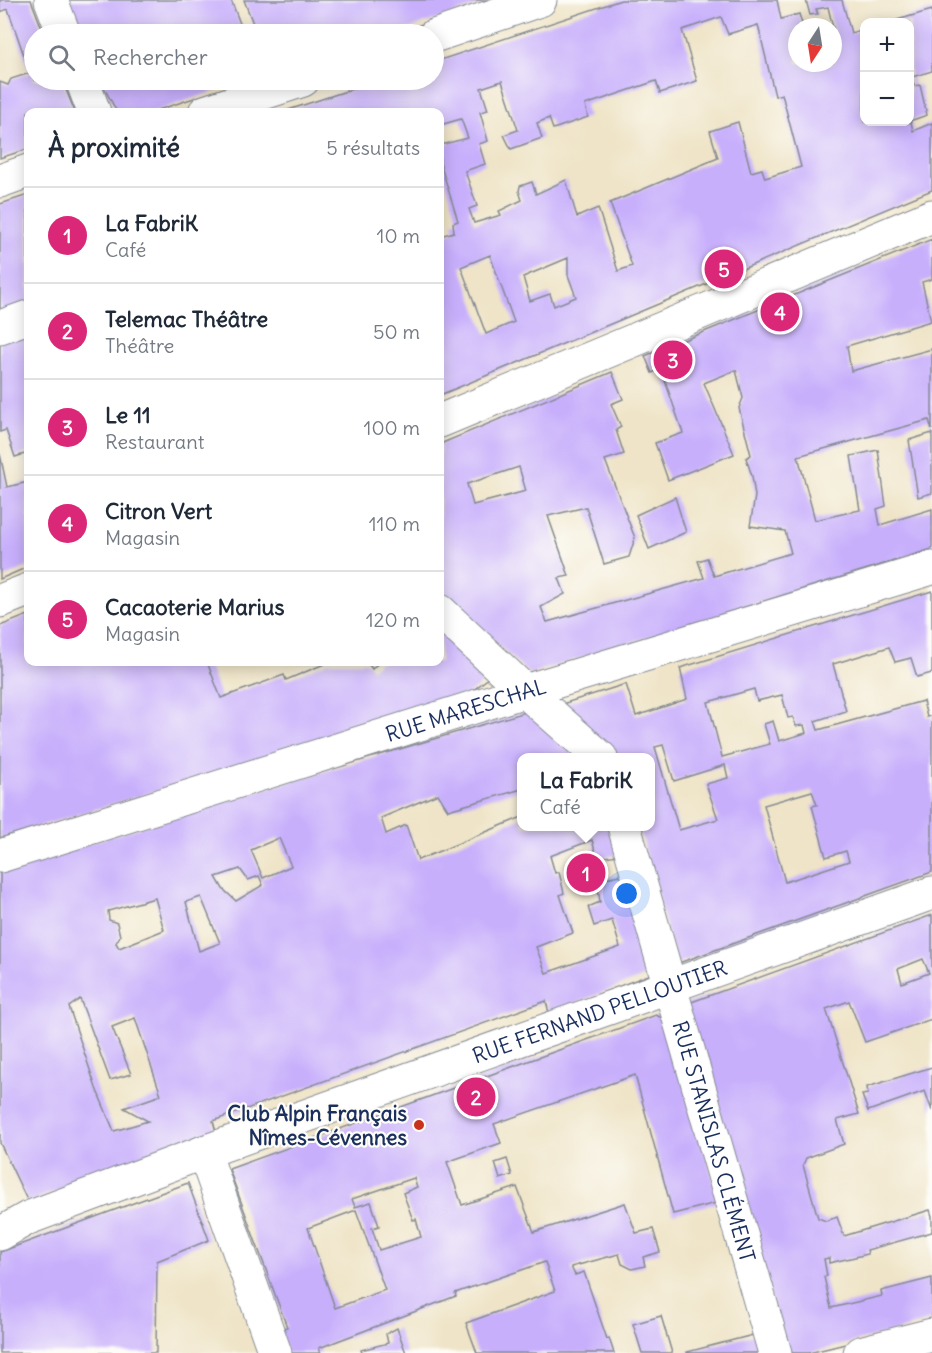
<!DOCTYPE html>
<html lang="fr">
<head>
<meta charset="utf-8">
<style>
  :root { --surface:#fff; --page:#f6f6f7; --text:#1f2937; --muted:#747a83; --line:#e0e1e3; --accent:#db2777 }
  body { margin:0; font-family:Delius,sans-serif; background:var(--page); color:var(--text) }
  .controls { position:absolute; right:18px; top:18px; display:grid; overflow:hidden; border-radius:12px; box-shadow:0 3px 15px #0003 }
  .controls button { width:54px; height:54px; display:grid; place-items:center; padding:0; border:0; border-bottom:2px solid var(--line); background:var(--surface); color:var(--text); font:30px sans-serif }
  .compass { position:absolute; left:788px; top:18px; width:54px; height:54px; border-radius:50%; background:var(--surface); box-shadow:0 3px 15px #0003; rotate:192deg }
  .you { position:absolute; left:627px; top:894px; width:21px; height:21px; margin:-15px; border:4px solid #fff; border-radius:50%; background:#1a73e8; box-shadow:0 0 0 9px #1a73e833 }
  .badge { display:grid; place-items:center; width:39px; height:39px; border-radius:50%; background:var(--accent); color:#fff; font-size:20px; font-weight:700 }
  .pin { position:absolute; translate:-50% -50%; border:3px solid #fff; box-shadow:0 2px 6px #0006 }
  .popup { position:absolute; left:517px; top:753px; width:138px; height:78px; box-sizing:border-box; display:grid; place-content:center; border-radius:12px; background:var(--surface); filter:drop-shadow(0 2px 4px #0005); font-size:20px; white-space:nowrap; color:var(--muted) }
  .popup b { font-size:22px; color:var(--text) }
  .popup::after { content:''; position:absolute; left:50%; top:100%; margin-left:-12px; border:12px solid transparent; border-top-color:var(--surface) }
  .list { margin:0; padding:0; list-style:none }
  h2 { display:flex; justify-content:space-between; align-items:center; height:78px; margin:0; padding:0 24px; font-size:26px }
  h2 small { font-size:20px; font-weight:400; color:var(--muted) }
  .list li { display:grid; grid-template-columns:39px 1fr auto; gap:18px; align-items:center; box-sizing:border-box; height:96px; padding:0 24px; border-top:2px solid var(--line) }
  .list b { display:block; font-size:22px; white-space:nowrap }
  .list p { margin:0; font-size:20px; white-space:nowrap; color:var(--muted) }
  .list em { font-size:20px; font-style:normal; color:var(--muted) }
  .icon { flex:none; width:33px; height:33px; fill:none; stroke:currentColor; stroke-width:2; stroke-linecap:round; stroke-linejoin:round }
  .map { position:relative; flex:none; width:932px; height:1353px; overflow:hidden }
  .search { position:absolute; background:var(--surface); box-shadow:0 3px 15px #0003; left:24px; top:24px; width:420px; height:66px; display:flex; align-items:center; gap:15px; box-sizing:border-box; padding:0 21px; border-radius:33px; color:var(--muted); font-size:22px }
  .panel { position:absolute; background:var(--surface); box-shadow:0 3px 15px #0003; left:24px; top:108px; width:420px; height:558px; border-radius:12px }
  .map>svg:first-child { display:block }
  .building { fill:#c7affc; fill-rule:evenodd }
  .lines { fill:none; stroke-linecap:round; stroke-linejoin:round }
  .minor-casing { stroke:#858a92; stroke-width:35 }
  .minor { stroke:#fff; stroke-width:33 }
  .poi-dot { fill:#c8321e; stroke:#fdfcf7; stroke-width:2 }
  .labels { text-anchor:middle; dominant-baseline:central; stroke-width:4.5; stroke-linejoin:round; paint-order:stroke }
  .street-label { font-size:21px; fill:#1b2f5e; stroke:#fdfcf7 }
  .poi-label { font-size:21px; font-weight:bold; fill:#1b2f5e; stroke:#fdfcf7; text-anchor:end }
</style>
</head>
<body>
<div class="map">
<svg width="932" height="1353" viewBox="0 0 932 1353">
  <rect width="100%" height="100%" fill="#fdfcf7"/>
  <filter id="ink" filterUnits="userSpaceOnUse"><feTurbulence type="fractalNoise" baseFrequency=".0167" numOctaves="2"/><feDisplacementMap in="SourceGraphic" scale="12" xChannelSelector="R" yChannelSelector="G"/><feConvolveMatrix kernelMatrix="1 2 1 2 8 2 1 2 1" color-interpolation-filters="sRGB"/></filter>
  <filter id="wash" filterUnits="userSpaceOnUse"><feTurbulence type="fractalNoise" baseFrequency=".008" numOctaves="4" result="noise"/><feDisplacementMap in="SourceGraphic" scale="24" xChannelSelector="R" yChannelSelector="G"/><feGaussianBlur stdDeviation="1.35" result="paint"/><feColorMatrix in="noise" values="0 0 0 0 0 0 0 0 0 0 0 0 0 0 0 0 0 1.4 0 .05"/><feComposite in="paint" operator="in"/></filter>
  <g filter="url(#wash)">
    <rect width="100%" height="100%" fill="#efe4c7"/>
    <g id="blocks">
      <g class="building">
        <polygon points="0,0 31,0 44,34 34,34 34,80 62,80 75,112 28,112 28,149 0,158 0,82 8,85 11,79 30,73 8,9 0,12"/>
        <polygon points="65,0 231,0 244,34 79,34"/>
        <polygon points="244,0 494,0 393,34 257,34"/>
        <path d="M621 0H777L781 19 799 14 803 27H797V63H833V50L838 48 828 7 816 9 818 14 810 15 806 0H842L851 33 864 29V122H911L913 131 932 123V190L440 395V236L454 232 453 223 458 221 440 163V145L468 138 461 119 440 125V112H282L380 80H434V62ZM721 17 728 34 758 25 775 96 782 94 801 167 765 178 762 169 751 172 738 122 710 131 718 158 610 203 632 266 618 271 598 208 577 217 566 180 536 194 532 182 520 186 519 191 522 200 499 211 501 215 474 223 469 209 477 206 465 171 485 164 479 144 488 141 480 112 488 110 481 88 502 81 518 130 504 135 511 149 542 138 537 123 549 118 553 129 588 117 585 105 656 81 660 93 697 81 682 30ZM490 255 514 322 486 334 461 267ZM568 258V275L576 297 554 306 550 294 530 301 523 277Z"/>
        <polygon points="932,10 932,71 912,77 914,86 920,85 927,115 910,121 910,22 890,22"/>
        <polygon points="100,80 248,80 152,112 117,112"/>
        <polygon points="28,195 28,309 0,319 0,204"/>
        <path d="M932 239V279L922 282 931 321 847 346 851 371 932 349V430L929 420 798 456 815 520 860 510 851 456 878 450 886 506 877 509 880 525 932 509V549L529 674 440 590V444L612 372 623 399 611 404 621 427 616 430 624 454 605 460 635 538 629 557 604 564 586 507 548 516 569 576 559 578 565 594 541 607 547 622 704 578 698 561 707 558 714 576 791 553 785 531 750 526 755 496 752 476 746 458 751 455 739 408 743 398 736 370 704 383 734 454 668 480 655 443 683 433 661 369 652 373 645 356ZM519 467 526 491 473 505 467 484Z"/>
        <polygon points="28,331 28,453 15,457 6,430 0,432 0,341"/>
        <polygon points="932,433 932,493 918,497 909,440"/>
        <polygon points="0,454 7,487 28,482 28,567 0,579"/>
        <polygon points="675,497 686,532 649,549 636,515"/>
        <path d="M932 591V673L917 677 911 658 895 662 889 647 833 664 846 711 815 721 818 730 923 701 927 717 932 716V872L676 964 639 826H650L651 758H620L564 708 565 703 626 684 636 716 687 699 680 668ZM754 689 757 701 782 695 788 718 793 717 796 726 804 725 806 733 779 741 773 721 764 724 770 744 722 757 708 702ZM663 745 674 781 725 765 728 778 706 784 718 819 679 830 655 747ZM812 791 817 805 812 806 826 857 846 851 849 861 785 882 764 805Z"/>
        <polygon points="28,615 28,662 207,662 221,698 284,675 286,680 329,662 367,662 372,669 379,662 440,662 440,628 491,676 462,699 0,838 0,626"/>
        <path d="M529 711 580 758H522V789L448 810 438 794 381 818 386 834 406 825 418 860 522 817V826H610L619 855 597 858 592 840 550 856 555 873 559 872 564 893 560 895 573 933 536 947 546 973 620 947 612 920 594 926 588 907 600 902 597 880 624 874 654 973 549 1013 546 1001 213 1121 216 1132 28 1202 0 1143V871L241 796ZM279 838 291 866 263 878 251 850ZM240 869 248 880 259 876 263 885 236 901 223 889 216 877ZM201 897 220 943 199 951 186 902ZM155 898 164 930 119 948 116 943 120 936 117 923 109 920 108 911ZM80 999 110 1080 131 1074 112 1027 135 1018 161 1095 124 1108 148 1121 114 1131 96 1088 69 1007Z"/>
        <path d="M932 915V1019L865 1042 849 1001 826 1009 859 1114 837 1120 844 1144 806 1158 803 1165 818 1218 826 1221 837 1217 844 1236 930 1210 932 1216V1232L867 1250 868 1254 829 1263V1258L824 1259 827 1276 824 1277 831 1308 882 1296 881 1291 932 1278V1320L894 1332 809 1353H787L686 1004ZM923 959 929 973 902 983 898 969Z"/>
        <path d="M656 1015 666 1020 720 1202 673 1214 635 1075 494 1124 501 1143 447 1162 462 1205 517 1187 534 1232 625 1203 636 1233 653 1229 660 1252 643 1257 645 1266 632 1269 622 1264 619 1254 571 1267 575 1275 584 1272 607 1339 609 1338 614 1353H477L466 1323 555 1291 545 1262 455 1293 456 1296 319 1348 321 1353H287L279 1329 287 1327 229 1169ZM414 1178 417 1187 403 1193 413 1220 416 1219 421 1237 379 1250 372 1228 379 1226 371 1202 355 1207 352 1199ZM356 1210 385 1290 335 1308 308 1228Z"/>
        <polygon points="932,1067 932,1111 925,1091 868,1111 862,1095 868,1094 867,1087"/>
        <polygon points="507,1159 512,1175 500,1179 495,1163"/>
        <polygon points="188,1183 209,1240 157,1261 156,1353 0,1353 0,1252"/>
        <polygon points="661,1316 672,1353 642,1353 633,1324"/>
        <polygon points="397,1328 406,1353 362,1353 361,1350 388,1343 386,1334"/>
        <polygon points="757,1334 763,1353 687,1353 687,1352"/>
      </g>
    </g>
  </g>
  <g filter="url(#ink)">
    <use href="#blocks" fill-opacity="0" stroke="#858a92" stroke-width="1.5"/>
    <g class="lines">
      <defs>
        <g id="minor">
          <polyline points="51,0 64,34"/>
          <polyline points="434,36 540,0"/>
          <polyline points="82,80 94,112"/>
          <polyline points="205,112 303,80"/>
          <polyline points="0,181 28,171"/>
          <polyline points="0,327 28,317"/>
          <polyline points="440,421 932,216"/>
          <polyline points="0,601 28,590"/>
          <polyline points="440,611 525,691 601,758"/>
          <path id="s1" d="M624 826 775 1353"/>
          <path id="s2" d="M0 856 525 691 932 568"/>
          <polyline points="204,1152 275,1353"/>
          <path id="s3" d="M0 1234 28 1218 204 1152 932 893"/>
          <polyline points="860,1353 932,1335"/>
        </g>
      </defs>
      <use href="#minor" class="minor-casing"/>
      <use href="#minor" class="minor"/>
    </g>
  </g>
  <circle class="poi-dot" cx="419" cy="1125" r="6"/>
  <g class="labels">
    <g class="street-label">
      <text stroke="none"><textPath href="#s2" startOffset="488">RUE MARESCHAL</textPath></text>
      <text stroke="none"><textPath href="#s3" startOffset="640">RUE FERNAND PELLOUTIER</textPath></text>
      <text stroke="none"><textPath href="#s1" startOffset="328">RUE STANISLAS CLÉMENT</textPath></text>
    </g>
    <g class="poi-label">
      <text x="407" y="1113">Club Alpin Français<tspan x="407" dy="24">Nîmes-Cévennes</tspan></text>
    </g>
  </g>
</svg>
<div class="controls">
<button>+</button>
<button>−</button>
</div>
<svg class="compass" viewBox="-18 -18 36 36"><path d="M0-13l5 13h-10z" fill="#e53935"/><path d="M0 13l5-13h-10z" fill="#747a83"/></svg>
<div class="you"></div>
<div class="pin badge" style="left:586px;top:873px">1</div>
<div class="popup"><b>La FabriK</b>Café</div>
<div class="pin badge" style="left:476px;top:1097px">2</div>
<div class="pin badge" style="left:673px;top:360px">3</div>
<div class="pin badge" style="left:780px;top:312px">4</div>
<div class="pin badge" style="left:724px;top:269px">5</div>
<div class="search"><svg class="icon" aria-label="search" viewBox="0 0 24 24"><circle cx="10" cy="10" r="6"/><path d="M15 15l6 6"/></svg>Rechercher</div>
<section class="panel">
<h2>À proximité<small>5 résultats</small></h2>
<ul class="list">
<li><span class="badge">1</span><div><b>La FabriK</b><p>Café</p></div><em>10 m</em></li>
<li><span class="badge">2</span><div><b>Telemac Théâtre</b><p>Théâtre</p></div><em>50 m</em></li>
<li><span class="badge">3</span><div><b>Le 11</b><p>Restaurant</p></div><em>100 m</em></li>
<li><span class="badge">4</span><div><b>Citron Vert</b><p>Magasin</p></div><em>110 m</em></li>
<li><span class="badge">5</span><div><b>Cacaoterie Marius</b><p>Magasin</p></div><em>120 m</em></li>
</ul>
</section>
</div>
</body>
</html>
